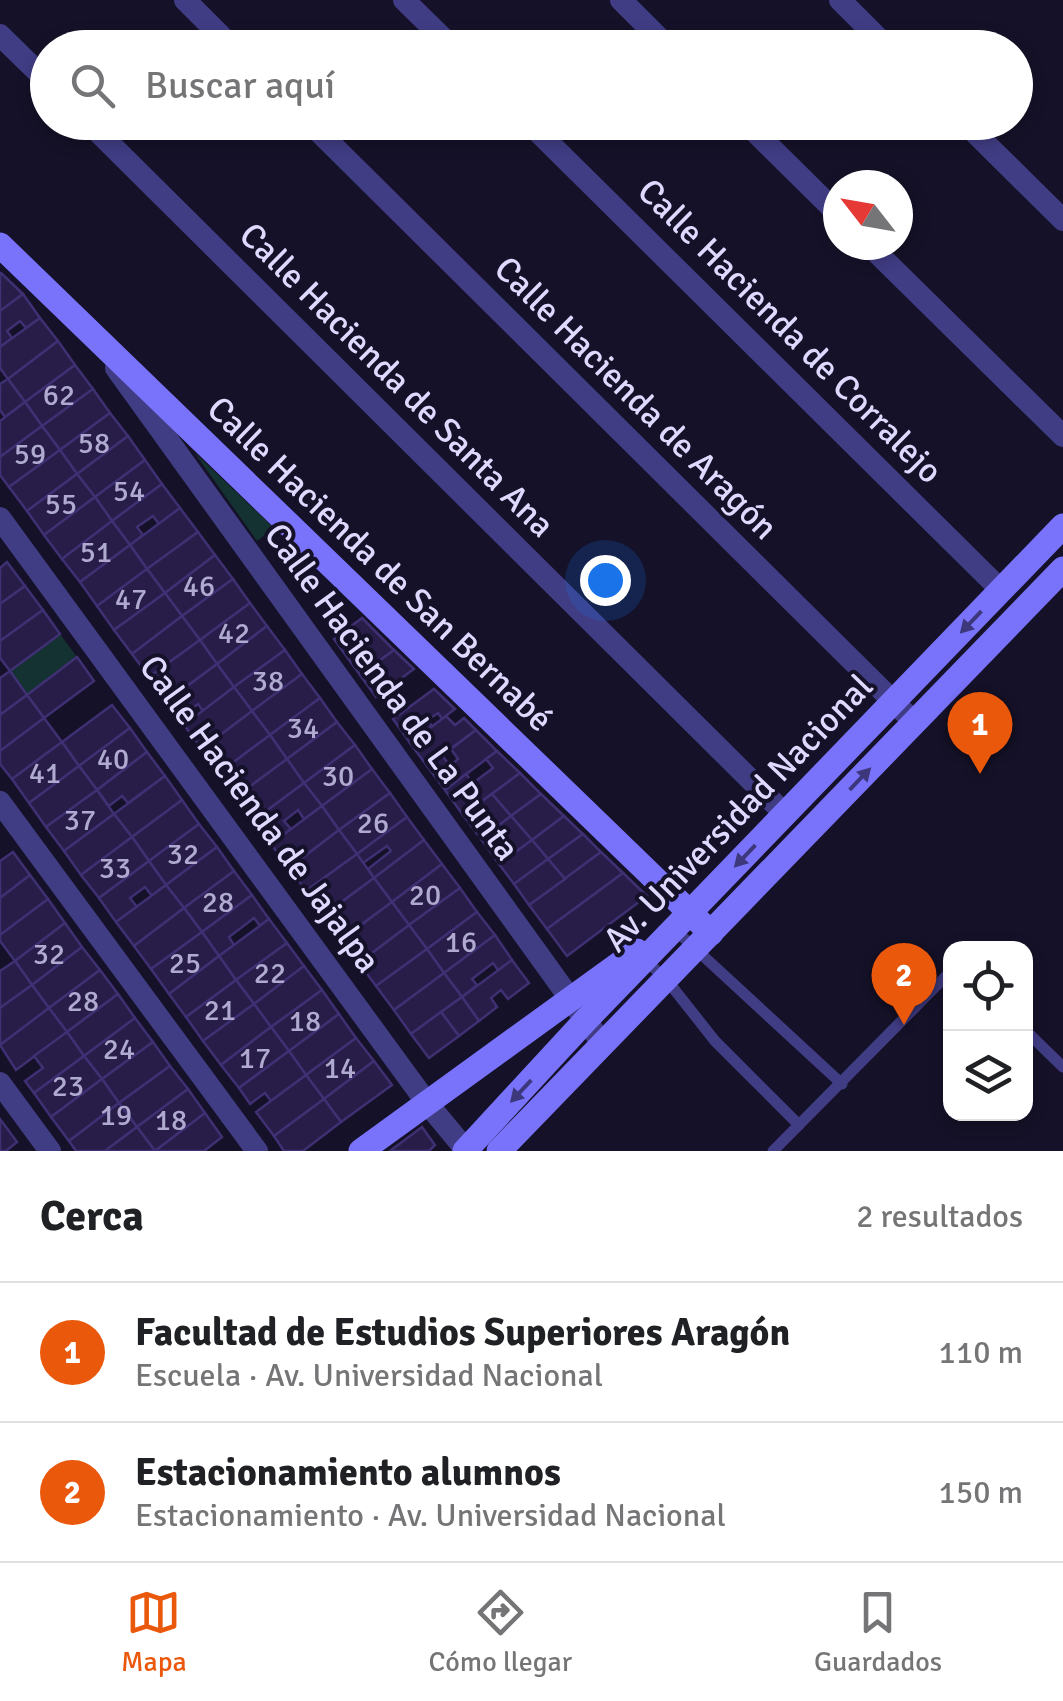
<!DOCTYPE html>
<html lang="es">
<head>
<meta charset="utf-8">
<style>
  :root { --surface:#fff; --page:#f6f6f6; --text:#202124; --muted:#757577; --line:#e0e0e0; --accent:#ea580c }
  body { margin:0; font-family:Signika,sans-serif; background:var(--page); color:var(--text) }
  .controls { position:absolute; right:30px; bottom:30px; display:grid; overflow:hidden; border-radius:20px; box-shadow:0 5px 15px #0003 }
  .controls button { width:90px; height:90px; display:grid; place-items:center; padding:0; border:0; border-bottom:2px solid var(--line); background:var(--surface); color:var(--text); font:50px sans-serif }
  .compass { position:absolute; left:823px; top:170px; width:90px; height:90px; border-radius:50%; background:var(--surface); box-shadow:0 5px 15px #0003; rotate:301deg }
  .you { position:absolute; left:605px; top:580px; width:35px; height:35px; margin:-25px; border:8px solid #fff; border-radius:50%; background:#1a73e8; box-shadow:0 0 0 15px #1a73e833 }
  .badge { display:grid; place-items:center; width:65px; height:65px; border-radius:50%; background:var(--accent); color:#fff; font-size:32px; font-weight:700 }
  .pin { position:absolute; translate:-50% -82px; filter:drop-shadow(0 2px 5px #0008) }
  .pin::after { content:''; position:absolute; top:52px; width:35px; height:30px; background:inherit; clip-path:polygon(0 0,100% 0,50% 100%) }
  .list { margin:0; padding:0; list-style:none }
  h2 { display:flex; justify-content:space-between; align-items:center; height:130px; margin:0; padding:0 40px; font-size:42px }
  h2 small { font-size:32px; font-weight:400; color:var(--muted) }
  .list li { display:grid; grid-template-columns:65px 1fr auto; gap:30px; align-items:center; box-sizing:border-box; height:140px; padding:0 40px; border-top:2px solid var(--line) }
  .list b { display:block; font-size:38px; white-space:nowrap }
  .list p { margin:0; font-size:32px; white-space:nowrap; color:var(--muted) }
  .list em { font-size:32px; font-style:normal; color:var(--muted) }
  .icon { flex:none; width:55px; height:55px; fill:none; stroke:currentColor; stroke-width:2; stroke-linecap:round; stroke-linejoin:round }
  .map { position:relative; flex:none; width:1063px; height:1151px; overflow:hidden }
  .search { position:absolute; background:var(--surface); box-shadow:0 5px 15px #0003; left:30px; right:30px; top:30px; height:110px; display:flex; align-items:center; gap:25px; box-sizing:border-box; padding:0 35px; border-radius:55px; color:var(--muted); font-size:38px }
  .sheet { height:410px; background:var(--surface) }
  nav { display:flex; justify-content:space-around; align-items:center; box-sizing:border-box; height:140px; border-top:2px solid var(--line); background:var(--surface); font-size:28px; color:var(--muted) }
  nav a { display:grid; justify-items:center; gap:5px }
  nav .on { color:var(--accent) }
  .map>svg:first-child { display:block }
  .green { fill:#143231 }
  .building { fill:#271d48; stroke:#3f3073; stroke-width:2.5 }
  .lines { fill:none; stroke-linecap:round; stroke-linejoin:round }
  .lane { stroke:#413d85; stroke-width:11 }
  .street { stroke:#413d85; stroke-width:22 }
  .secondary { stroke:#7973fb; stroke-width:25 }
  .oneway { fill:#3d387c }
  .labels { text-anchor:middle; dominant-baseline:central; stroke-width:8; stroke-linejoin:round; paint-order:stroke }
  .number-label { font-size:30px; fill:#b0aad0 }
  .street-label { font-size:35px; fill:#ded9fe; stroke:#151128 }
</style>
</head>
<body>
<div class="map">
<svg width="1063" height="1151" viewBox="0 0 1063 1151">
  <rect width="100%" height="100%" fill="#151128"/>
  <g class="green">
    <polygon points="194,452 274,528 257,541"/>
    <polygon points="60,634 77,657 27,695 10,671"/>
  </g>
  <g class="building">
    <polygon points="1,273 23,294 0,311 0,274"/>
    <polygon points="23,294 40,318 26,328 20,321 7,331 12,338 0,347 0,311"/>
    <polygon points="40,318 58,341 8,379 0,368 0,347"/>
    <polygon points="58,341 75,365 25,402 8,379"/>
    <polygon points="75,365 93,389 42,426 25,402"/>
    <polygon points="8,379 25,402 5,417 0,410 0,384"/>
    <polygon points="93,389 110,413 60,450 42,426"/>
    <polygon points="25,402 42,426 0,457 0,421"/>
    <polygon points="110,413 128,436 77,474 60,450"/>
    <polygon points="42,426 60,450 9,487 0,475 0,457"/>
    <polygon points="128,436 145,460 95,497 77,474"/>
    <polygon points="60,450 77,474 27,511 9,487"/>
    <polygon points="145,460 162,484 112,521 95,497"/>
    <polygon points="77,474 95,497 44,535 27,511"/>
    <polygon points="162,484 180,508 159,524 153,516 137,527 143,535 130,545 112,521"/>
    <polygon points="95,497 112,521 62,559 44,535"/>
    <polygon points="180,508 198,532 147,569 130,545"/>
    <polygon points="112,521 130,545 80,582 62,559"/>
    <polygon points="198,532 215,555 165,593 147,569"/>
    <polygon points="130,545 147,569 97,606 80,582"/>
    <polygon points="215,555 233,579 182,616 165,593"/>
    <polygon points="7,562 25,586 0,604 0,568"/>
    <polygon points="147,569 165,593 114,630 97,606"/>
    <polygon points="233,579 250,603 200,640 182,616"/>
    <polygon points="25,586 43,610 0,641 0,604"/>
    <polygon points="165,593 182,616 132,654 114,630"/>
    <polygon points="250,603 267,626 217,664 200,640"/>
    <polygon points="43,610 60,634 10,671 0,658 0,641"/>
    <polygon points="182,616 200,640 149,677 132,654"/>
    <polygon points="362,618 394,650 360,675 334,639"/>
    <polygon points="267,626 285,650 234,687 217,664"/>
    <polygon points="200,640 217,664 167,701 149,677"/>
    <polygon points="285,650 302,674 252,711 234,687"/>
    <polygon points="394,650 414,669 376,697 360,675"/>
    <polygon points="77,657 94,681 44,718 27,695"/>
    <polygon points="217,664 234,687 203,711 198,704 179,718 167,701"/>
    <polygon points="10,671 27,695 0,715 0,678"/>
    <polygon points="302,674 320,698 270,735 252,711"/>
    <polygon points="234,687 252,711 202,749 184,725"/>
    <polygon points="434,689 455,709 442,719 438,713 428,720 432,726 410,743 393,719"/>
    <polygon points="27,695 44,718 0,751 0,715"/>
    <polygon points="320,698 337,722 287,759 270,735"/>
    <polygon points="112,705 130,728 79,766 62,742"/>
    <polygon points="252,711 270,735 219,773 202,749"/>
    <polygon points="446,716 455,725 464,718 476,730 427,766 410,743"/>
    <polygon points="44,718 62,742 12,779 0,764 0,751"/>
    <polygon points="337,722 355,745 304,783 287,759"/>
    <polygon points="130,728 147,752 97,790 79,766"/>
    <polygon points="476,730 497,751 445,790 427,766 442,755 450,766 458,759 451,749"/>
    <polygon points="270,735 287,759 237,796 219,773"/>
    <polygon points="62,742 79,766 29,803 12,779"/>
    <polygon points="355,745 372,769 322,806 304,783"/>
    <polygon points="497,751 520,773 463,815 445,790 466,774 473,783 493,768 486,759"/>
    <polygon points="147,752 165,776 128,803 122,796 109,806 97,790"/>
    <polygon points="287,759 304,783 254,820 237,796"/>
    <polygon points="79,766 97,790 46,827 29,803"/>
    <polygon points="372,769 390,793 339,830 322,806"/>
    <polygon points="520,773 541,794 511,816 492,794"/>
    <polygon points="165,776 182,800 132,837 114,814"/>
    <polygon points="304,783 322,806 304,819 298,810 284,821 291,829 271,844 254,820"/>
    <polygon points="97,790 114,814 64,851 46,827"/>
    <polygon points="390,793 407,817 357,854 339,830"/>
    <polygon points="492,794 511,816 481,839 463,815"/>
    <polygon points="541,794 564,816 532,840 511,816"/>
    <polygon points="182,800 199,824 149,861 132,837"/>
    <polygon points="322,806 339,830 289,868 271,844"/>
    <polygon points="114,814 132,837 81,875 64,851"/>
    <polygon points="511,816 532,840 499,864 481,839"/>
    <polygon points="564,816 583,834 548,859 532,840"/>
    <polygon points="407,817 424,840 374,878 368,869 391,851 387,846 363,863 357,854"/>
    <polygon points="199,824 217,847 166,885 149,861"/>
    <polygon points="339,830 357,854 306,891 289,868"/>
    <polygon points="583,834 601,852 565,879 548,859"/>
    <polygon points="132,837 149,861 99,898 81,875"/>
    <polygon points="424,840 442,864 392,902 374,878"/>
    <polygon points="532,840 548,859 514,884 499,864"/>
    <polygon points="217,847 234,871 184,908 166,885"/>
    <polygon points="13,852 30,875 0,898 0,861"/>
    <polygon points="601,852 623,873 547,929 529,905"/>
    <polygon points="357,854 374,878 324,915 306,891"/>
    <polygon points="548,859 565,879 529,905 514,884"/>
    <polygon points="149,861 166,885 152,896 145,887 130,898 137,907 116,922 99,898"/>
    <polygon points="442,864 460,888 409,925 392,902"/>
    <polygon points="234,871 252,895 202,932 184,908"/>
    <polygon points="623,873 647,896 567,956 547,929"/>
    <polygon points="30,875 48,899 0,935 0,898"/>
    <polygon points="374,878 392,902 342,939 324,915"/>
    <polygon points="166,885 184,908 134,946 116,922"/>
    <polygon points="460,888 477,912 427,949 409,925"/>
    <polygon points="252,895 269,919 260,926 254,918 229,937 234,945 219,956 202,932"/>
    <polygon points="48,899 65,923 15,961 0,941 0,935"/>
    <polygon points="392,902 409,925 359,963 342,939"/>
    <polygon points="184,908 202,932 151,969 134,946"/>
    <polygon points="477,912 495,935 444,973 427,949"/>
    <polygon points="269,919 287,943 236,980 219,956"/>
    <polygon points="65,923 82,947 32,985 15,961"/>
    <polygon points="409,925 427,949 376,986 359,963"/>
    <polygon points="202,932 219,956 169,994 151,969"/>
    <polygon points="495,935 512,960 498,970 493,963 472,979 477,985 462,997 444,973"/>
    <polygon points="287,943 304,966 254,1004 236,980"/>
    <polygon points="82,947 100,970 49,1008 32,985"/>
    <polygon points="427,949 444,973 394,1010 376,986"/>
    <polygon points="219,956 236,980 186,1017 169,994"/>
    <polygon points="512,960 529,983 508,999 501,990 491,998 497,1007 479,1021 462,997"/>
    <polygon points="15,961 32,985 0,1008 0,971"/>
    <polygon points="304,966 322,990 271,1027 254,1004"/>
    <polygon points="100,970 118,994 67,1032 49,1008"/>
    <polygon points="444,973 462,997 411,1034 394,1010"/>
    <polygon points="236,980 254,1004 203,1041 186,1017"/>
    <polygon points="32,985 49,1008 0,1045 0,1008"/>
    <polygon points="322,990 339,1014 289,1051 271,1027"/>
    <polygon points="118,994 135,1018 84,1056 67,1032"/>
    <polygon points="462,997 479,1021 459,1036 441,1012"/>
    <polygon points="254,1004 271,1027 221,1065 203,1041"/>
    <polygon points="49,1008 67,1032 16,1070 0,1045"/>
    <polygon points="441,1012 459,1036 429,1058 411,1034"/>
    <polygon points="339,1014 356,1038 306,1075 289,1051"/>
    <polygon points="135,1018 153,1042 102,1079 84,1056"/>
    <polygon points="271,1027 289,1051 239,1088 221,1065"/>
    <polygon points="67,1032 84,1056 34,1093 25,1081 43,1068 34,1056"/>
    <polygon points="356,1038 374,1061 324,1099 306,1075"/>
    <polygon points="153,1042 170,1066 119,1103 102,1079"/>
    <polygon points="289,1051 306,1075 271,1101 265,1093 250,1104 239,1088"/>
    <polygon points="84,1056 102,1079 51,1117 34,1093"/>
    <polygon points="374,1061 392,1085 341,1122 324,1099"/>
    <polygon points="170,1066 188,1089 137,1127 119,1103"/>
    <polygon points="306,1075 324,1099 274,1136 256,1112"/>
    <polygon points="102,1079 119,1103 69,1141 51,1117"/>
    <polygon points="188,1089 205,1113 155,1151 137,1127"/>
    <polygon points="324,1099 341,1122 303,1151 284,1151 274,1136"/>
    <polygon points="119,1103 137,1127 105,1151 76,1151 69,1141"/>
    <polygon points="205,1113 222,1137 204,1151 155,1151"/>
    <polygon points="0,1119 17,1142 6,1151 0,1151"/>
    <polygon points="137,1127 155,1151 105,1151"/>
    <polygon points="422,1127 435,1145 429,1151 390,1151"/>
  </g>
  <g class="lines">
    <g class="lane">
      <polyline points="674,929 842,1084"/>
      <polyline points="645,960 666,979 715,1041 799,1125"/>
      <polyline points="1026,1031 1063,1067"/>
      <polyline points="773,1151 950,972"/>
    </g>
    <g class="street">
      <polyline points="185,0 233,48"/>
      <polyline points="404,0 453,48"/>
      <polyline points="621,0 669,48"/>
      <polyline points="840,0 888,48"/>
      <polyline points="0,35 48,82"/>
      <polyline points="88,122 785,814"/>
      <polyline points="309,122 907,715"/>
      <polyline points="528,122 1001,590"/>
      <polyline points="745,122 838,214"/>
      <polyline points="964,122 1063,220"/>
      <polyline points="869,245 1063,436"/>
      <polyline points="116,368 597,1036"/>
      <polyline points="0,518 427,1103 466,1150"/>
      <polyline points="0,802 257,1151"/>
      <polyline points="0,1083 50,1151"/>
    </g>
    <g class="secondary">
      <polyline points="0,245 711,933"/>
      <polyline points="361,1151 637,951"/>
      <polyline points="465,1151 585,1021 1063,526"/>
      <polyline points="499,1151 1063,569"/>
    </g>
  </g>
  <defs><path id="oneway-solid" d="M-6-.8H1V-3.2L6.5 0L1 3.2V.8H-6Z" transform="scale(2.5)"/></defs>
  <g class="oneway">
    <use href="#oneway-solid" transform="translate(971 622) rotate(134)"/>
    <use href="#oneway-solid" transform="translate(860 779) rotate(-46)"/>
    <use href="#oneway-solid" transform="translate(745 856) rotate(134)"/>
    <use href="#oneway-solid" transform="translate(521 1091) rotate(133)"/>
  </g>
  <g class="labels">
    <g class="number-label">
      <text x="59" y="395">62</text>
      <text x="94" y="443">58</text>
      <text x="30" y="454">59</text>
      <text x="129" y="491">54</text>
      <text x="61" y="504">55</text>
      <text x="96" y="552">51</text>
      <text x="199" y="586">46</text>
      <text x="131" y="599">47</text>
      <text x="234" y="633">42</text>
      <text x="268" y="681">38</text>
      <text x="303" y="728">34</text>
      <text x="113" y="759">40</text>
      <text x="45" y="773">41</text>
      <text x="338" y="776">30</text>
      <text x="80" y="820">37</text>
      <text x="373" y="823">26</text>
      <text x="183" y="854">32</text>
      <text x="115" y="868">33</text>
      <text x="425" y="895">20</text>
      <text x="218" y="902">28</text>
      <text x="461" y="942">16</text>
      <text x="49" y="954">32</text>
      <text x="185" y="963">25</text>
      <text x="270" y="973">22</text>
      <text x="83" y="1001">28</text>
      <text x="220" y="1010">21</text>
      <text x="305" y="1021">18</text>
      <text x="119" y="1049">24</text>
      <text x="255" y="1058">17</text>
      <text x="340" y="1068">14</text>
      <text x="68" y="1086">23</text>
      <text x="116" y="1115">19</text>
      <text x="171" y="1120">18</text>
    </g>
    <g class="street-label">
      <text transform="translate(790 331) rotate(45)">Calle Hacienda de Corralejo</text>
      <text transform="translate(397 380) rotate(45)">Calle Hacienda de Santa Ana</text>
      <text transform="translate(636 398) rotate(45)">Calle Hacienda de Aragón</text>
      <text transform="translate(380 564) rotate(44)">Calle Hacienda de San Bernabé</text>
      <text transform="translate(392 692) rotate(54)">Calle Hacienda de La Punta</text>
      <text transform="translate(738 813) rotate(-46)">Av. Universidad Nacional</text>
      <text transform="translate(260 814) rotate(54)">Calle Hacienda de Jajalpa</text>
    </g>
  </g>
</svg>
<div class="controls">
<button><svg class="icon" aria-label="locate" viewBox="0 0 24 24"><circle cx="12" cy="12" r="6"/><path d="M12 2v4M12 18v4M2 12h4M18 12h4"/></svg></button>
<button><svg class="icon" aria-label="layers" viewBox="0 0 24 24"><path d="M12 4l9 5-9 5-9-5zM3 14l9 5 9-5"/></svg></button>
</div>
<svg class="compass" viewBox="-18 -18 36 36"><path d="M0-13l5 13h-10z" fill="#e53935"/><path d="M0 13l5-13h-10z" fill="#757577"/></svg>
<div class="you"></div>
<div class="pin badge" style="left:980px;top:774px">1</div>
<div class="pin badge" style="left:904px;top:1025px">2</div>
<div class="search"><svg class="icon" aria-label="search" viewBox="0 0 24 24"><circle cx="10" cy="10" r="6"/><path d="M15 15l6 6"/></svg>Buscar aquí</div>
</div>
<section class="sheet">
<h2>Cerca<small>2 resultados</small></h2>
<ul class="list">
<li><span class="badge">1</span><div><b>Facultad de Estudios Superiores Aragón</b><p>Escuela · Av. Universidad Nacional</p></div><em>110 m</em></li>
<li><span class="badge">2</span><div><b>Estacionamiento alumnos</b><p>Estacionamiento · Av. Universidad Nacional</p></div><em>150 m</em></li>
</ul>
</section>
<nav>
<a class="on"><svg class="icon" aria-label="map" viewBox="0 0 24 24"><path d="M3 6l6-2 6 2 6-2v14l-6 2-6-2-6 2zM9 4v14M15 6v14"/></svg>Mapa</a>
<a><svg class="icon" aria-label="directions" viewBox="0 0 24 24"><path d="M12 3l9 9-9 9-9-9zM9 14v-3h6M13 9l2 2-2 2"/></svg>Cómo llegar</a>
<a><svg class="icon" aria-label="saved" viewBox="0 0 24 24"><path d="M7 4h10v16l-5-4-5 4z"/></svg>Guardados</a>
</nav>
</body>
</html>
